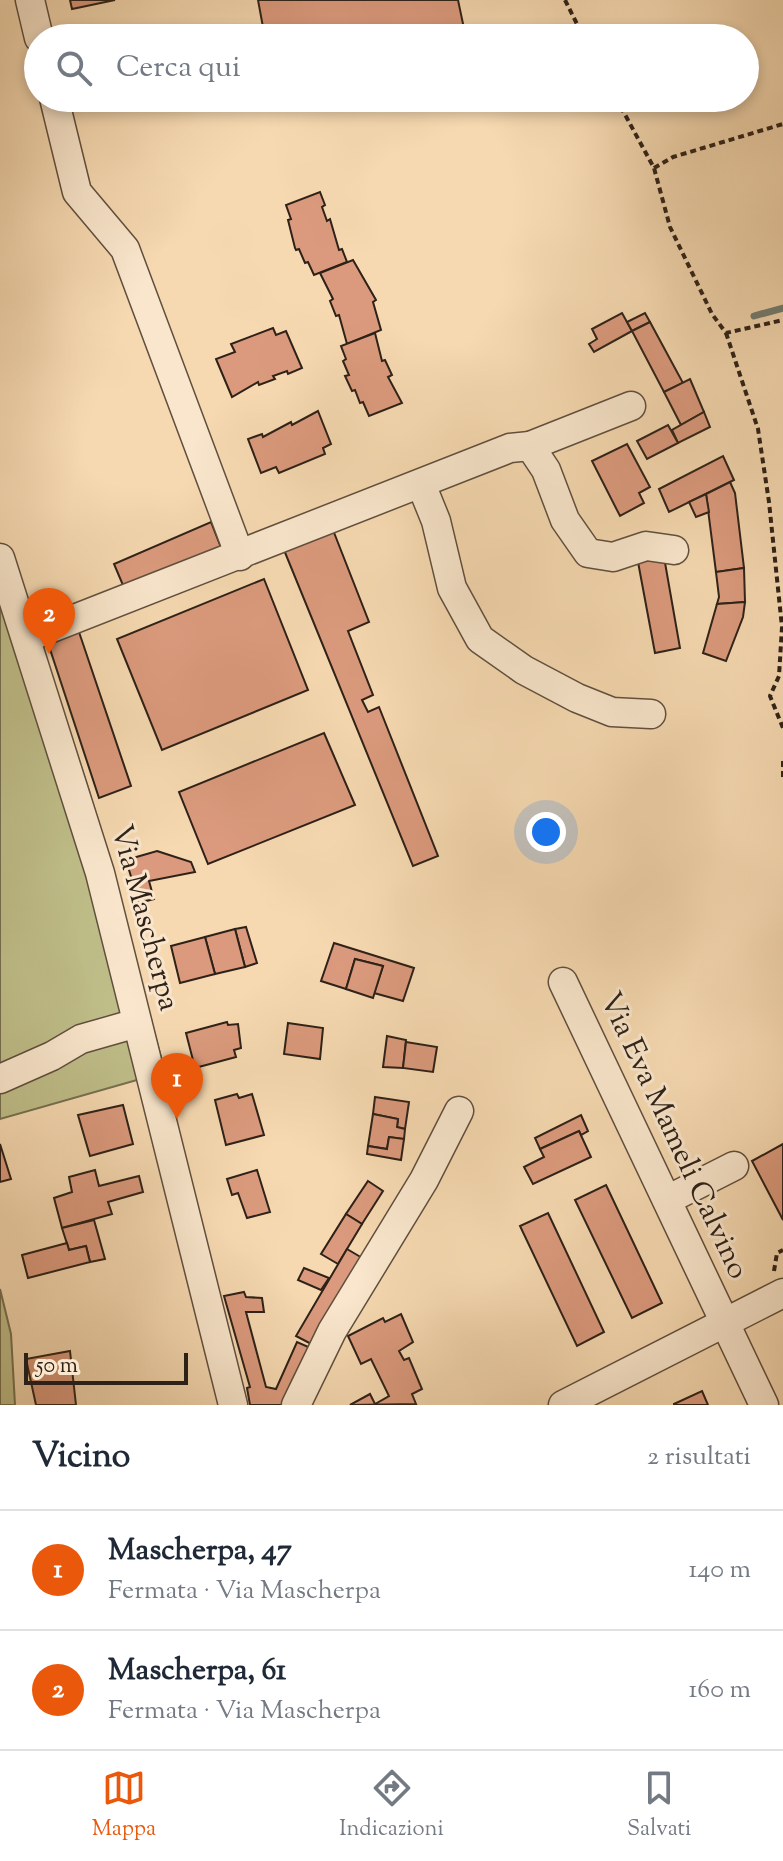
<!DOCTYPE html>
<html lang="it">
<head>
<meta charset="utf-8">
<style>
  :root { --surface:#fff; --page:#f6f6f7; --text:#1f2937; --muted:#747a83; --line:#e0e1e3; --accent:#ea580c }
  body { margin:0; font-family:"Sorts Mill Goudy",serif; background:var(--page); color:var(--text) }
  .scale { position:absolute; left:24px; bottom:20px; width:164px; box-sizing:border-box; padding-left:8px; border:4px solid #2e2118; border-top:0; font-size:22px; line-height:28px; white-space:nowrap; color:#2e2118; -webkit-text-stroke:6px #f9e6cc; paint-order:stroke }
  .you { position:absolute; left:546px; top:832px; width:28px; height:28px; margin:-20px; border:6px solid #fff; border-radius:50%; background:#1a73e8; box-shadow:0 0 0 12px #1a73e833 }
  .badge { display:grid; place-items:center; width:52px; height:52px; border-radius:50%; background:var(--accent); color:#fff; font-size:26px; font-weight:700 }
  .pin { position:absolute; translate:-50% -66px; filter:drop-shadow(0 2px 4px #0008) }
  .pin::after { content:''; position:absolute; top:42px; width:28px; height:24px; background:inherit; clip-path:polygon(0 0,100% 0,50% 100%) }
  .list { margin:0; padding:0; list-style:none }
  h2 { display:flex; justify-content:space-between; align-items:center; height:104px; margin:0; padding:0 32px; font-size:34px }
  h2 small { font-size:26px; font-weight:400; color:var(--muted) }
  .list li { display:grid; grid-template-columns:52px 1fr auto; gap:24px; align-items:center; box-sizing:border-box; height:120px; padding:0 32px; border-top:2px solid var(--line) }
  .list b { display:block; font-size:30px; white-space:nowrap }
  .list p { margin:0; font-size:26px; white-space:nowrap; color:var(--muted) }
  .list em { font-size:26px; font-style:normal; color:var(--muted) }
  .icon { flex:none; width:44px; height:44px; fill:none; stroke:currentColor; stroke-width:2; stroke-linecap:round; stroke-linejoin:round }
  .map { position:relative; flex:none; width:783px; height:1405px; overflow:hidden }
  .search { position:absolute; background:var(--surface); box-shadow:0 4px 12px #0003; left:24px; right:24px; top:24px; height:88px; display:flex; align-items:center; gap:20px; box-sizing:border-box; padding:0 28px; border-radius:44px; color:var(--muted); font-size:30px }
  .sheet { height:344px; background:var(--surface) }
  nav { display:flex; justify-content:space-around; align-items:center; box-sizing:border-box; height:112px; border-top:2px solid var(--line); background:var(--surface); font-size:22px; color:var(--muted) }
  nav a { display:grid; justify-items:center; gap:4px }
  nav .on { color:var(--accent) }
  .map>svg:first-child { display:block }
  .green { fill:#bfbe89; stroke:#767050; stroke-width:2 }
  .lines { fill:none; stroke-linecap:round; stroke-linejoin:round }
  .stream { stroke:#717d71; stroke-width:7 }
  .building { fill:#db9a7d; stroke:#2e2118; stroke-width:2 }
  .minor-casing { stroke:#604f3e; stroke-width:31 }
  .path { stroke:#2e2118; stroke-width:4; stroke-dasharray:6 4; stroke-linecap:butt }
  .minor { stroke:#f9e6cc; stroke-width:28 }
  .labels { text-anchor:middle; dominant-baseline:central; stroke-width:6; stroke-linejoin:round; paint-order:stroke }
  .street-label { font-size:30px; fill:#2e2118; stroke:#f9e6cc }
</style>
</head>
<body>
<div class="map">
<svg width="783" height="1405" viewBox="0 0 783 1405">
  <rect width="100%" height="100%" fill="#f6d9b1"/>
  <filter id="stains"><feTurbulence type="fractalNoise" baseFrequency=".0025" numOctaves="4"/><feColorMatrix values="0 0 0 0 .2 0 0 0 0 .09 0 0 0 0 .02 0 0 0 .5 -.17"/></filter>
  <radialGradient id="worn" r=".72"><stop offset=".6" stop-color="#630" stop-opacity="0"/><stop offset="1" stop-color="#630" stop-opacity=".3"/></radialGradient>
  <g class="green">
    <polygon points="20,580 89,791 165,1072 0,1119 0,586"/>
    <polygon points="0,1289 11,1334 15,1405 0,1405"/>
  </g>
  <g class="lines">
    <polyline class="stream" points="754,316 783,308"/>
  </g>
  <g class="building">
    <polygon points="70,0 115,0 72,9"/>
    <polygon points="258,0 458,0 466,38 265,38"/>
    <polygon points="320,192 325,205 322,207 327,221 330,219 339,250 342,249 347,262 314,275 308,262 305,263 299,249 296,250 295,248 288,220 291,219 286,205"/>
    <polygon points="353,260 376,300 373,302 381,330 347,344 339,315 336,316 330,301 333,299 320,273"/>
    <polygon points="622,313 632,331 594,352 589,344 597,339 592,329"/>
    <polygon points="645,313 650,322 632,331 627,322"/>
    <polygon points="650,322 683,383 664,392 632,331"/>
    <polygon points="273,328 276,335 286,331 302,368 288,374 287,371 273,376 275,379 259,385 258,382 232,397 216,359 235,352 231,344"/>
    <polygon points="375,333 382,361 385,360 392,375 388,377 402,403 369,416 363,402 360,403 355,390 352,391 345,376 349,375 343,361 346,359 341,346"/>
    <polygon points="690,379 704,412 681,425 664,392"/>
    <polygon points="318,411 331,444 323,448 325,454 279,473 276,467 261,473 248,439 262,434 263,437 291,422 292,425"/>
    <polygon points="704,412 710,427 678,443 672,430"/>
    <polygon points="668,425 678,443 647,459 637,441"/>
    <polygon points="627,444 650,487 639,493 644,503 620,516 592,461"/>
    <polygon points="723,456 734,480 669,512 659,489"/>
    <polygon points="730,482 735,493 744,568 716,572 706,494"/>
    <polygon points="706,494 709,512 696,517 689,502"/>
    <polygon points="211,522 222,550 125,590 114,564"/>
    <polygon points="333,530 369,622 348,631 373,695 362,700 368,712 379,707 438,856 413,866 284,550"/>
    <polygon points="664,557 680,648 655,653 638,562"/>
    <polygon points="744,568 745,602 717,604 719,597 716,572"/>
    <polygon points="264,579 308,690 162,750 117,639"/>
    <polygon points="745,602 743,617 726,661 703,653 717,604"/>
    <polygon points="79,632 131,786 99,798 48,643"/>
    <polygon points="324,733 355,805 208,864 179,792"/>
    <polygon points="157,851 191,862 195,872 149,881 154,899 139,903 126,860"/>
    <polygon points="246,927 257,963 245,967 235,929"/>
    <polygon points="235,929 245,967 215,974 205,937"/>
    <polygon points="205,937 215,974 180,983 171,946"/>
    <polygon points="334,943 414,968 403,1001 374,993 383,966 355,959 346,989 321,981"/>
    <polygon points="355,959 383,966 373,998 346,989"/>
    <polygon points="227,1022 228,1025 238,1024 241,1048 234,1050 236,1057 195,1068 186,1033"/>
    <polygon points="288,1023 323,1028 320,1059 284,1054"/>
    <polygon points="387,1036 406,1040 403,1068 383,1067"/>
    <polygon points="406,1042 437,1047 433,1072 403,1068"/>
    <polygon points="237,1094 239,1098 252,1094 264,1135 226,1145 215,1100"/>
    <polygon points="375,1097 409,1102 405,1129 397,1127 398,1119 373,1114"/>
    <polygon points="123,1105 133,1144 90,1156 78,1115"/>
    <polygon points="373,1114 398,1119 397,1127 405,1129 404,1139 389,1137 387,1149 368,1146"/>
    <polygon points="581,1115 588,1131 581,1135 579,1131 540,1149 535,1138"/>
    <polygon points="579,1131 591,1157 533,1184 524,1167 544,1157 540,1149"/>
    <polygon points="389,1137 404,1139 401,1160 367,1154 368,1146 387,1149"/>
    <polygon points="0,1144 11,1179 0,1182"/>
    <polygon points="783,1144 783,1220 752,1161"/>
    <polygon points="95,1170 99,1186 139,1176 143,1192 108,1202 112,1214 62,1228 54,1198 72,1192 69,1177"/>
    <polygon points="257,1170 270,1212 247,1218 238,1193 232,1195 227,1179"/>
    <polygon points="368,1181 383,1191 362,1224 346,1214"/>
    <polygon points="606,1185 662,1303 632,1318 575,1200"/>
    <polygon points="548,1213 604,1332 577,1346 520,1226"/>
    <polygon points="346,1214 362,1224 338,1264 321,1254"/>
    <polygon points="94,1220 105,1259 90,1262 86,1246 69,1250 62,1228"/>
    <polygon points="67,1243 69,1250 86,1246 90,1262 28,1278 22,1255"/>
    <polygon points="347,1249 364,1259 315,1346 296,1336"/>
    <polygon points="304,1268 329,1278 321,1290 298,1280"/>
    <polygon points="244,1292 246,1297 262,1298 264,1312 246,1312 266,1387 276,1389 297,1342 313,1349 288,1405 250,1405 247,1388 250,1387 224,1296"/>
    <polygon points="401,1314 413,1342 399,1351 404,1360 409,1358 422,1389 412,1394 416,1404 350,1405 370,1394 375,1404 389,1396 371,1359 361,1364 348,1336 383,1318 385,1322"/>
    <polygon points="70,1351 76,1405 36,1405 26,1359"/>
    <polygon points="702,1391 708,1405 674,1405 674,1404"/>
  </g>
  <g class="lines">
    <defs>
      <g id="minor">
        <polyline points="30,0 39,38"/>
        <polyline points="54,98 77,192 125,249 240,556"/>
        <polyline points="530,446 631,406"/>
        <polyline points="421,484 436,521 452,588 480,639 524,670 577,698 612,712 651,714"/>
        <polyline points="0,558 100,873 233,1405"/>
        <polyline points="26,638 510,448 530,446 546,470 565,520 588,553 613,557 646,546 674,550"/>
        <polyline points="563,982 764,1405"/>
        <polyline points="0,1079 52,1056 81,1039 137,1023"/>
        <polyline points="667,1200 734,1166"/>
        <polyline points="296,1405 332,1331 424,1180 459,1111"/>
        <polyline points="563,1405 783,1293"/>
      </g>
    </defs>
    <use href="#minor" class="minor-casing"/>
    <g class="path">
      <polyline points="565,0 584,38"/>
      <polyline points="616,98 654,168 670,227 712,314 726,333 783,320"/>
      <polyline points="654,168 673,157 783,124"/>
      <polyline points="726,333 758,429 769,502 782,627 779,676 770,696 783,728"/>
      <polyline points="783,761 783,781"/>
      <polyline points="774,1271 777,1253 783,1250"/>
    </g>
    <use href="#minor" class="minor"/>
  </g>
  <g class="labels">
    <g class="street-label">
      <text transform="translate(144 918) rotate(75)">Via Mascherpa</text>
      <text transform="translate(673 1136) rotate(65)">Via Eva Mameli Calvino</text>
    </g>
  </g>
  <rect width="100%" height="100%" filter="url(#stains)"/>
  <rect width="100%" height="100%" fill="url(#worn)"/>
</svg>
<div class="scale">50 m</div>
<div class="you"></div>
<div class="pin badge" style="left:177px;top:1119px">1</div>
<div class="pin badge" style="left:49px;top:654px">2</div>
<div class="search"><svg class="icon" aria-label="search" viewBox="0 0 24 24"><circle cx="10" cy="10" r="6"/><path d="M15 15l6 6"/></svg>Cerca qui</div>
</div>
<section class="sheet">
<h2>Vicino<small>2 risultati</small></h2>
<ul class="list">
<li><span class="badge">1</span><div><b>Mascherpa, 47</b><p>Fermata · Via Mascherpa</p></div><em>140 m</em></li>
<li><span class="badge">2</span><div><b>Mascherpa, 61</b><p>Fermata · Via Mascherpa</p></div><em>160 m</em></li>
</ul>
</section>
<nav>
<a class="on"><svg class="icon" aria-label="map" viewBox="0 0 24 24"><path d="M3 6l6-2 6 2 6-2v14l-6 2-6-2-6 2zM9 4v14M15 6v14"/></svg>Mappa</a>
<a><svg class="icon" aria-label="directions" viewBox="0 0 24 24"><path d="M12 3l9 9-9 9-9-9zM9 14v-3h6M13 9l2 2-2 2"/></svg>Indicazioni</a>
<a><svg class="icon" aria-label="saved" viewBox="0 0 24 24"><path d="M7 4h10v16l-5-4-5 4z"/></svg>Salvati</a>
</nav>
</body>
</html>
